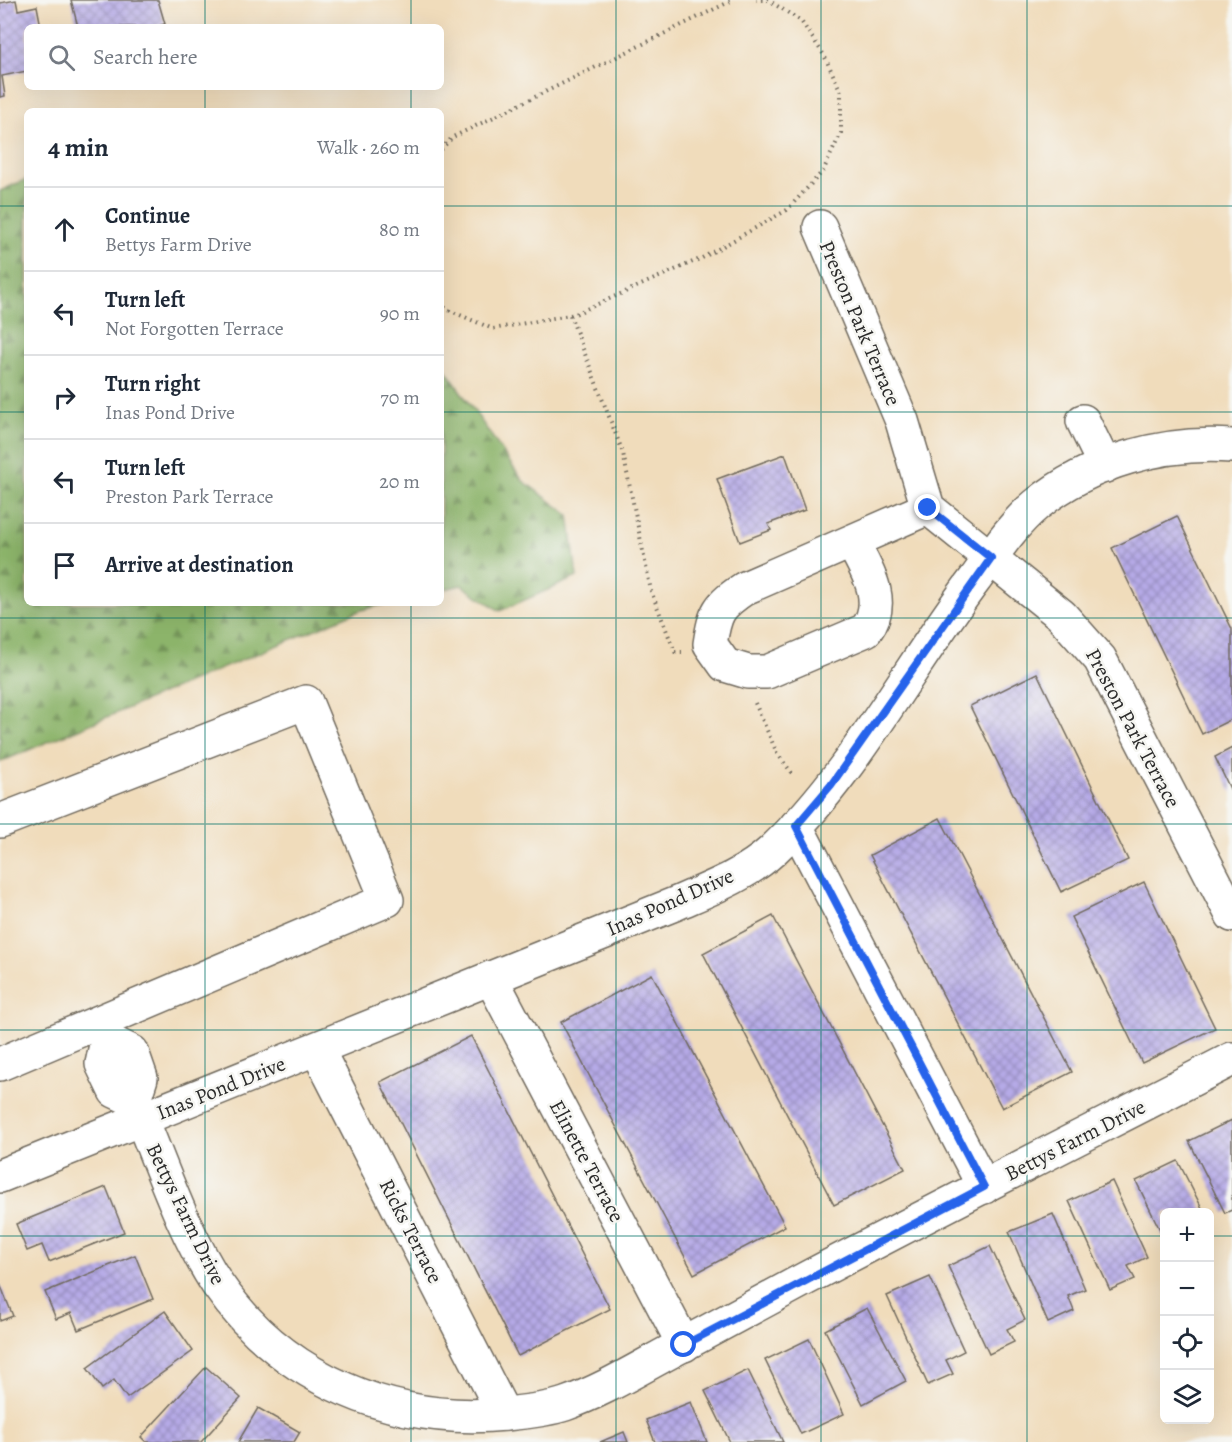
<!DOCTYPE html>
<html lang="en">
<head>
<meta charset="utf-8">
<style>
  :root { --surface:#fff; --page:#f2f2f3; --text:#1f2937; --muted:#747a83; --line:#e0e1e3 }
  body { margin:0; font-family:Alegreya,serif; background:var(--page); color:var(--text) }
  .controls { position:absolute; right:18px; bottom:18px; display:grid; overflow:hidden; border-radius:9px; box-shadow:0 6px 24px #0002 }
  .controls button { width:54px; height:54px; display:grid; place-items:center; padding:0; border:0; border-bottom:2px solid var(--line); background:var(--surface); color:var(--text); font:30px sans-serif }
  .stop { position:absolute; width:18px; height:18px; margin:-14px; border:4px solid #2563eb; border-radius:50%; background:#fff }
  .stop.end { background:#2563eb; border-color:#fff; box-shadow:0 2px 6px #0008 }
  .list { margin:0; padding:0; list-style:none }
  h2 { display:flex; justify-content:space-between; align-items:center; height:78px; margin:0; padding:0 24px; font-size:26px }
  h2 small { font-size:20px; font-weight:400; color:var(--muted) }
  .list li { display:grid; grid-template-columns:39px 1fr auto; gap:18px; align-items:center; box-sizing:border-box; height:84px; padding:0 24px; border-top:2px solid var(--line) }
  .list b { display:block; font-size:22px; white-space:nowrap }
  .list p { margin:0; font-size:20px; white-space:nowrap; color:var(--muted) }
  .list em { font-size:20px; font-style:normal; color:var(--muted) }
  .icon { flex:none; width:33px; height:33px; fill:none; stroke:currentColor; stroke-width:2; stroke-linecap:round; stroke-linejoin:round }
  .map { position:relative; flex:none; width:1232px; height:1442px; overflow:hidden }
  .search { position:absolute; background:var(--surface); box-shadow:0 6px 24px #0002; left:24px; top:24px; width:420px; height:66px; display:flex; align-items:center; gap:15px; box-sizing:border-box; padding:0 21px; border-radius:9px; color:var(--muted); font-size:22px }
  .panel { position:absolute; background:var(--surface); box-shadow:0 6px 24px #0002; left:24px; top:108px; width:420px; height:498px; border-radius:9px }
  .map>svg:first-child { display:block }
  .forest { fill:url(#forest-firs); stroke:#5c704b; stroke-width:1.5 }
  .building { fill:url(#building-cross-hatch) }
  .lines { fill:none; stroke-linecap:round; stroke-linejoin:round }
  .minor-casing { stroke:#70695d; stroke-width:36 }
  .path { stroke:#70695d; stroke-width:4; stroke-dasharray:1.5 4.5; stroke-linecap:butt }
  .minor { stroke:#fff; stroke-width:33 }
  .route { stroke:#2563eb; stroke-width:8 }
  .grid { fill:none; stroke:#0f766e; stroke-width:1.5; stroke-opacity:0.55 }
  .labels { text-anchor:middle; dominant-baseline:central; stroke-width:5; stroke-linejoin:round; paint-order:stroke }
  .street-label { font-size:21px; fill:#2b2b2b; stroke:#f6f6f2 }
</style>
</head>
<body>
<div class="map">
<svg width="1232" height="1442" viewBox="0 0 1232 1442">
  <defs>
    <pattern id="forest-firs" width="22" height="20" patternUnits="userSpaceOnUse" patternTransform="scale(1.5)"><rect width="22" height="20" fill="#8cb46b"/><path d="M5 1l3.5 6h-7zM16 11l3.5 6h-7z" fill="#739358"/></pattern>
    <pattern id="building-cross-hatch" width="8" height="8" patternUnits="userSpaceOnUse" patternTransform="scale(1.5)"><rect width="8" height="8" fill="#b6aae7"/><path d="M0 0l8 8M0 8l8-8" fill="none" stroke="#948bbb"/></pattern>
  </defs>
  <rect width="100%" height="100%" fill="#f6f6f2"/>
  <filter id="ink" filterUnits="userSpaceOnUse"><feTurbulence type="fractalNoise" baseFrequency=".0167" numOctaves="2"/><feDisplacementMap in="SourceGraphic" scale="12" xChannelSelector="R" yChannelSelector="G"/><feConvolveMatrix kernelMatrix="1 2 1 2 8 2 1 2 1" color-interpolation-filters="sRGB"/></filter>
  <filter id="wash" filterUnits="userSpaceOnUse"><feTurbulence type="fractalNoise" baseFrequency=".008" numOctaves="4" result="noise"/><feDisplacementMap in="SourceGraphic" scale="24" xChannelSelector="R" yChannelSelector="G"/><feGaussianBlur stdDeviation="1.35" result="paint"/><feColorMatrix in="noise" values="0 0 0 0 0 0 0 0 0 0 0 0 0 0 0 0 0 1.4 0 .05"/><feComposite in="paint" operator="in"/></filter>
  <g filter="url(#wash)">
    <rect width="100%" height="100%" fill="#f0dcbb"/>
    <g class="forest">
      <polygon points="27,179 27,603 390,603 361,610 0,762 0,191"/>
      <polygon points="441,363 522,480 569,515 577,577 500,611 461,585 441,590"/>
    </g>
    <g id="blocks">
      <g class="building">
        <polygon points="16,0 18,10 37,6 41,27 27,27 27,71 2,76 5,96 0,97 0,3"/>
        <polygon points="71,0 158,0 165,24 155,27 78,27"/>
        <polygon points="785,454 805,510 768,524 771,530 740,542 717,479"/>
        <polygon points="1177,516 1232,629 1232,719 1202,734 1112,548"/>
        <polygon points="1037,673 1128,860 1061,892 970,706"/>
        <polygon points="1232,748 1232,793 1215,757"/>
        <polygon points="940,818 1072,1072 1002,1108 870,855"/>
        <polygon points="1144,882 1215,1028 1142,1063 1071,917"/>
        <polygon points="773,916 905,1169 834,1205 703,953"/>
        <polygon points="652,974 785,1226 694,1274 561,1022"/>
        <polygon points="471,1036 610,1309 518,1356 380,1082"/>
        <polygon points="1232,1120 1232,1210 1225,1213 1189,1141"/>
        <polygon points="1178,1161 1204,1212 1164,1212 1164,1238 1136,1181"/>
        <polygon points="1112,1181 1147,1257 1128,1266 1135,1279 1110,1290 1069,1201"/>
        <polygon points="106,1187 124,1232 49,1262 42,1245 27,1251 16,1224"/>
        <polygon points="1053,1214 1085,1289 1068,1296 1074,1311 1048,1323 1009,1232"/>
        <polygon points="990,1246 1025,1320 1007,1329 1014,1342 989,1354 948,1266"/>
        <polygon points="135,1255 153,1299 78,1330 71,1313 56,1319 45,1292"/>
        <polygon points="930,1277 964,1351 946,1360 953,1374 928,1385 887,1296"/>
        <polygon points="0,1284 13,1316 0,1321"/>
        <polygon points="867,1308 906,1381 863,1404 825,1330"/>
        <polygon points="165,1311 193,1351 127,1398 114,1380 102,1389 87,1368"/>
        <polygon points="809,1339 844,1414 801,1434 765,1360"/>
        <polygon points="206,1367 241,1398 201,1442 146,1442 141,1437"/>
        <polygon points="748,1370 783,1442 730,1442 705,1391"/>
        <polygon points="691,1402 707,1442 655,1442 646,1420"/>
        <polygon points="258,1408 300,1432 294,1442 238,1442"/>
        <polygon points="624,1432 628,1442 600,1442"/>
      </g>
    </g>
  </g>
  <g filter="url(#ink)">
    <use href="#blocks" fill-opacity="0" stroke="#70695d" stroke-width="1.5"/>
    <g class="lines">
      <defs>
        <g id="minor">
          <polyline points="820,227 902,421 928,508 1061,615 1100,659 1232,915"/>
          <polyline points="1083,421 1105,466"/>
          <path d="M852 542C866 569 888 601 866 630L767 672H748L725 665 710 644C715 612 718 606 745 588L928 508"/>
          <polyline points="0,821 306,702 387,900 0,1064"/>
          <polyline points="796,826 984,1187"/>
          <polyline points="491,978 684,1345"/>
          <path d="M100 1024 107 1040 102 1064 115 1091 134 1100C159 1159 183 1233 218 1285 283 1379 393 1425 506 1414 525 1412 547 1410 565 1404 599 1392 631 1373 662 1356 710 1330 758 1304 805 1279 947 1204 1090 1132 1232 1059"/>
          <polyline points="107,1040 132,1052 141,1078 134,1100"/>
          <polyline points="317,1049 504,1414"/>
          <path d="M0 1176 677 903C709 889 746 875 772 851 854 774 908 667 976 578 994 553 1012 525 1036 505 1090 461 1164 441 1232 446"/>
        </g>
      </defs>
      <use href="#minor" class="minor-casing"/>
      <g class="path">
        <polyline points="441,149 453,137 733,0"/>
        <polyline points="441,302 446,309 493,329 575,314 702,258 787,210 823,171 841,133 841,92 824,55 801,21 768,0 756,0"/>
        <polyline points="570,315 623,453 651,591 675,652 682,652"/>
        <polyline points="755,703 777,753 794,776"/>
      </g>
      <use href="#minor" class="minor"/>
    </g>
  </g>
  <g class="lines" filter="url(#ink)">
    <polyline class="route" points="684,1345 984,1187 796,826 831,785 991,558 928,508"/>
  </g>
  <path class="grid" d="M205 0V27M411 0V27M616 0V1442M821 0V1442M1027 0V1442M205 87V111M411 87V111M0 206H27M441 206H1232M0 412H27M441 412H1232M205 603V1442M411 603V1442M0 618H1232M0 824H1232M0 1030H1232M0 1236H1164M1210 1236H1232"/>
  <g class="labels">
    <g class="street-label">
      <text transform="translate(860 323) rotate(67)">Preston Park Terrace</text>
      <text transform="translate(1133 728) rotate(62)">Preston Park Terrace</text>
      <text transform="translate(670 902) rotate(-24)">Inas Pond Drive</text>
      <text transform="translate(221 1088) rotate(-22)">Inas Pond Drive</text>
      <text transform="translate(1075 1140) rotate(-27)">Bettys Farm Drive</text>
      <text transform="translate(587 1161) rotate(62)">Elinette Terrace</text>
      <text transform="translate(186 1214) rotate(64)">Bettys Farm Drive</text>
      <text transform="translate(411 1231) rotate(63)">Ricks Terrace</text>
    </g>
  </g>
</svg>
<div class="controls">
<button>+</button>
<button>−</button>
<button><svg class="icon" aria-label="locate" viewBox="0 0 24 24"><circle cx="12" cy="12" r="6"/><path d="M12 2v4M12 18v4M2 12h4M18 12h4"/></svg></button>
<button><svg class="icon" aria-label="layers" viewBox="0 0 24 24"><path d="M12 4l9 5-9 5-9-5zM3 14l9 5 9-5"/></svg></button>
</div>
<div class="stop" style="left:684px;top:1345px"></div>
<div class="stop end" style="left:928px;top:508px"></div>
<div class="search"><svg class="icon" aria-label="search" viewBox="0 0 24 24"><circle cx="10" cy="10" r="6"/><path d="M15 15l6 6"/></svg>Search here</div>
<section class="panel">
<h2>4 min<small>Walk · 260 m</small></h2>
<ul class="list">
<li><svg class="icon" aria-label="ahead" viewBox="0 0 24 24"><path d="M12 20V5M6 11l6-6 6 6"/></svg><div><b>Continue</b><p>Bettys Farm Drive</p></div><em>80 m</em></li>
<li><svg class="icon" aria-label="left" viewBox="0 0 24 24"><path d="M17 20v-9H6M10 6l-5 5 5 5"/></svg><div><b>Turn left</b><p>Not Forgotten Terrace</p></div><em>90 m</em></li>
<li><svg class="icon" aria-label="right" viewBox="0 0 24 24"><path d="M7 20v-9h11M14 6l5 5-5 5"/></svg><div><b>Turn right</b><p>Inas Pond Drive</p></div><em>70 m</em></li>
<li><svg class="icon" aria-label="left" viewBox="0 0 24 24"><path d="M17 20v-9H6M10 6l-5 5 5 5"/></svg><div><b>Turn left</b><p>Preston Park Terrace</p></div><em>20 m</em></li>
<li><svg class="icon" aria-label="arrive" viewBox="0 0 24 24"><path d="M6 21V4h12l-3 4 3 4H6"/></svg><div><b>Arrive at destination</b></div></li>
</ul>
</section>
</div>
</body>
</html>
